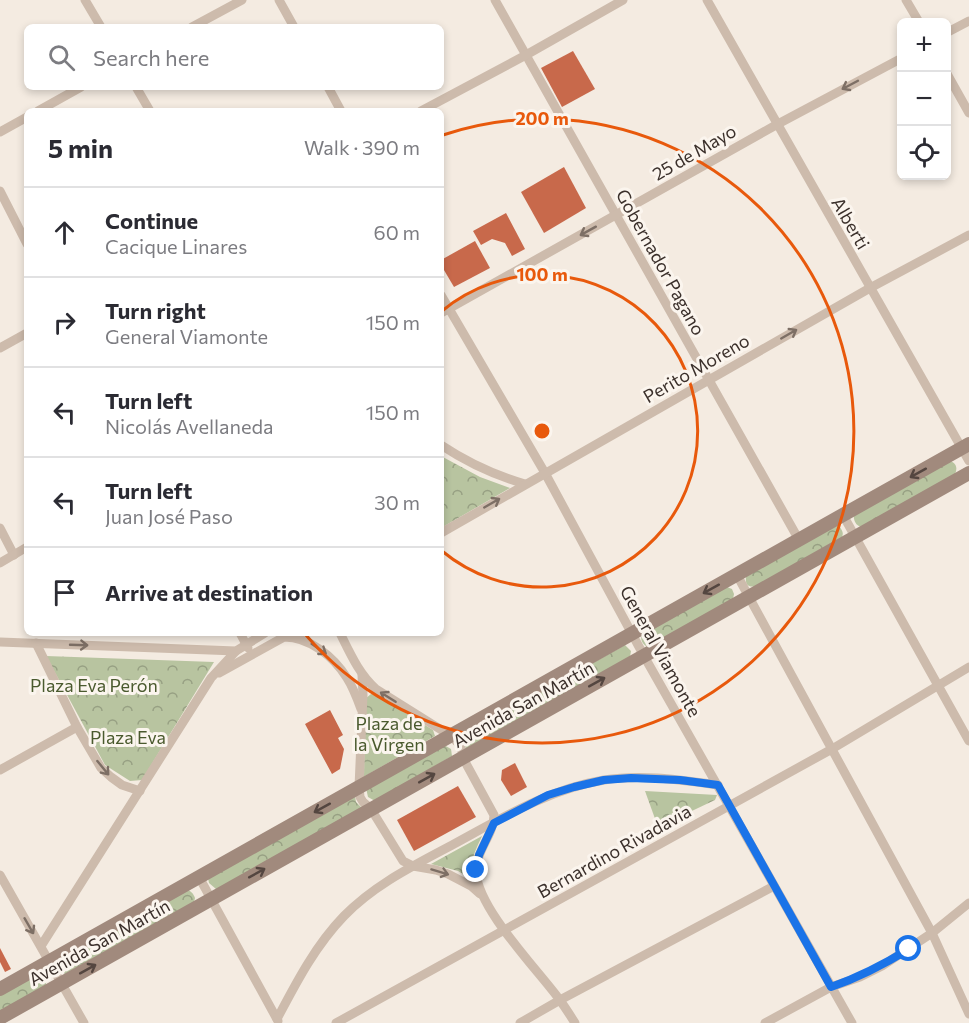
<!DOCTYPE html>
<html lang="en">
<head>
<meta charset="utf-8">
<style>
  :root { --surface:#fff; --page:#f2f2f3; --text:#2b2b33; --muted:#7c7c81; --line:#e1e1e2 }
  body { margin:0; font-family:Commissioner,sans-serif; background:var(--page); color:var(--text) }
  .controls { position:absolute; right:18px; top:18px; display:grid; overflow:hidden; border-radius:9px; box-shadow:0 3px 9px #0003 }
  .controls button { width:54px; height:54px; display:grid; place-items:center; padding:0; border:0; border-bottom:2px solid var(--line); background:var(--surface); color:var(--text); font:30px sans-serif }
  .stop { position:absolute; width:18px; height:18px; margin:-14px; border:4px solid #1a73e8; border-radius:50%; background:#fff }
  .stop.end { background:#1a73e8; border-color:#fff; box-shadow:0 2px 6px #0008 }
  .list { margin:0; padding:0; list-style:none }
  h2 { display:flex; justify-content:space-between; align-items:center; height:78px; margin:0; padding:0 24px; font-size:26px }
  h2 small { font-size:20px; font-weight:400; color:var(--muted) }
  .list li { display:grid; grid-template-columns:39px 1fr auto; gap:18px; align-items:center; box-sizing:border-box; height:90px; padding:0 24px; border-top:2px solid var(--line) }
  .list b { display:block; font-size:22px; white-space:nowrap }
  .list p { margin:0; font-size:20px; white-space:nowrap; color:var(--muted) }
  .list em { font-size:20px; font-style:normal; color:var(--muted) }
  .icon { flex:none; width:33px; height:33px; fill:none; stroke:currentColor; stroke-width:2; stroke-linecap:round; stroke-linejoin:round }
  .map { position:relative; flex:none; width:969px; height:1023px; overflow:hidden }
  .search { position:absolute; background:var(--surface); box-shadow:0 3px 9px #0003; left:24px; top:24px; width:420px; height:66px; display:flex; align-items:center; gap:15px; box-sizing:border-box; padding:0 21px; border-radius:9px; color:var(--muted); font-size:22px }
  .panel { position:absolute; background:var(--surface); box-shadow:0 3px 9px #0003; left:24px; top:108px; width:420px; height:528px; border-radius:9px }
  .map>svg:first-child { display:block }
  .park { fill:url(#park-crowns) }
  .building { fill:#c8694b }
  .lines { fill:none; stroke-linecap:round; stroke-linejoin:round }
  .street { stroke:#cdbbac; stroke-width:9 }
  .secondary { stroke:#a18a7d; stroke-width:14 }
  .oneway { stroke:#7d6f65 }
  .oneway2 { stroke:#544640 }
  .route { stroke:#1a73e8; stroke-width:8 }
  .ring { fill:none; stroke:#e8590c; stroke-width:3 }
  .labels { text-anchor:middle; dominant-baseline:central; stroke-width:6; stroke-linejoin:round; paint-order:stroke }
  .street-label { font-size:18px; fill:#3b302b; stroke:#fbf5ee }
  .park-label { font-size:18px; fill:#4a5a2e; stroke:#fbf5ee }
  .centre { fill:#e8590c; stroke:#fbf5ee; stroke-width:3 }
  .ring-label { font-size:18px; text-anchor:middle; font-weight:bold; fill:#e8590c; stroke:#fbf5ee; stroke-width:6; stroke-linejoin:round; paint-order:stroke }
</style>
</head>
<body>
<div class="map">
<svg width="969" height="1023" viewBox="0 0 969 1023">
  <defs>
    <pattern id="park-crowns" width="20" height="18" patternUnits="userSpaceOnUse" patternTransform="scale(1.5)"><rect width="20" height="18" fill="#b8c4a0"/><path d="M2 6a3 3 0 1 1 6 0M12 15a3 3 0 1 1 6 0" fill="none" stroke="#97a083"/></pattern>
  </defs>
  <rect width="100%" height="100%" fill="#f4ebe1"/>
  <g class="park">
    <polygon points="441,456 480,477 510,488 441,528"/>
    <path d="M950 461C956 463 958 468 955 474L861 527C855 525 853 519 854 513Z"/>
    <path d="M834 526H839C842 530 844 533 842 537L757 586C748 588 745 585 746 576Z"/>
    <path d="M727 587 732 589 734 594 733 599 647 647C642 643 640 640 642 634Z"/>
    <polygon points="625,645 631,651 630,657 466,750 464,742 459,738"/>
    <polygon points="46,656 214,662 142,780 130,781 105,765"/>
    <polygon points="371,694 377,695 433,730 435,736 365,776 364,776 365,699"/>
    <polygon points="444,745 451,749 452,756 375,801 368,797 366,788"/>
    <polygon points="645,791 717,795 715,800 658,827"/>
    <polygon points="355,796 356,802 362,808 220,889 216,889 209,883 208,878"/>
    <path d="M482 836C478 845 473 854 472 864 472 870 473 874 471 879L458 871 431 864Z"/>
    <path d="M186 889C191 891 193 893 195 898L194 902 65 974C60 971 58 968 60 962Z"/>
    <path d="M36 975C43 975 46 978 46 985L0 1013V995Z"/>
  </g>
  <g class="building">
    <polygon points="573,51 595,89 562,107 541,68"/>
    <polygon points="564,167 586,208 544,233 521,192"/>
    <polygon points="506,213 525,249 512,256 505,243 492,239 481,245 473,231"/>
    <polygon points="475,241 490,268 454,287 441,265 441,260"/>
    <polygon points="330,710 343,735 338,738 344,749 340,769 332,774 305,724"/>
    <polygon points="515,763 527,787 511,796 501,780 502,770"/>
    <polygon points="458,786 476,817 414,851 397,820"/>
    <polygon points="0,948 11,969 5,972 0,962"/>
  </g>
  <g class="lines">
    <g class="street">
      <polyline points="85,0 101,27"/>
      <polyline points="279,0 294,27"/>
      <polyline points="495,0 799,540"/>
      <polyline points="707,0 969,461"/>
      <polyline points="906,0 919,22"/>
      <polyline points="192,27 242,0"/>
      <polyline points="946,33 969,21"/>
      <polyline points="946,72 969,113"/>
      <polyline points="136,87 150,111"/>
      <polyline points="328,87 341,111"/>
      <polyline points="38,111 81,87"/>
      <polyline points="421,111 526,55 623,0"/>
      <polyline points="0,132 27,117"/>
      <polyline points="0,191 27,244"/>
      <polyline points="441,295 545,473 644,656 852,1023"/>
      <polyline points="441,313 776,125 902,58"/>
      <polyline points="0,348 27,333"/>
      <path d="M441 445C468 463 494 475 525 484"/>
      <polyline points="843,515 969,741"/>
      <polyline points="0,528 14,555"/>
      <polyline points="441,533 870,288 969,235"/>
      <polyline points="0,563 27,547"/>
      <polyline points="737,575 932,933 969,1014"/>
      <polyline points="240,633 248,648"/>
      <path d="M340 633C350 653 359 674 376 689L451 736C459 743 462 747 463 758L494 815C494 835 476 850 476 872 478 909 537 969 559 999 565 1007 570 1015 575 1023"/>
      <polyline points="0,642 236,651 265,633"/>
      <polyline points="36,643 77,727 101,768 111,777 122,785 140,791"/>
      <path d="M219 673 284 637C310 637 334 657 347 678 353 687 357 698 361 709"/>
      <polyline points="362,675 363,695 359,787 360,797 363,802 371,809 403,861 413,866 436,870 448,874 471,886 480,894"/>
      <polyline points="0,770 77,727"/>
      <polyline points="0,875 84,1023"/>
      <polyline points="199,877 278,1021"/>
      <polyline points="41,946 211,678 236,651"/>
      <path d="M277 1019C296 983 315 946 344 916 375 884 415 865 454 844 502 818 549 789 604 780 642 774 680 780 718 785"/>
      <polyline points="336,1023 832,749 969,667"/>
      <polyline points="520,1023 560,1000 774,886"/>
      <polyline points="765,1023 831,987 860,977 882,966 932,933 969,903"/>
    </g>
    <g class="secondary">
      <polyline points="0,989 969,444"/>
      <polyline points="0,1018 969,473"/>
    </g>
  </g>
  <defs><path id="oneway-shaft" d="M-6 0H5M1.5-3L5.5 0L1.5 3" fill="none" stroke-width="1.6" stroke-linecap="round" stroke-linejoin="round" transform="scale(1.5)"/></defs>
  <g class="oneway">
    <use href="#oneway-shaft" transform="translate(850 85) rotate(152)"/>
    <use href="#oneway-shaft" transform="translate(588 231) rotate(151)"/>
    <use href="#oneway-shaft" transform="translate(789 334) rotate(-30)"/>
    <use href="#oneway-shaft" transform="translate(492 503) rotate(-30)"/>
    <use href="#oneway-shaft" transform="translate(79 645) rotate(2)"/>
    <use href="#oneway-shaft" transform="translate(319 649) rotate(35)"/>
    <use href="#oneway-shaft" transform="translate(388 697) rotate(-148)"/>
    <use href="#oneway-shaft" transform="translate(103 768) rotate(51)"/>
    <use href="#oneway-shaft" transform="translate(440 872) rotate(17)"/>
    <use href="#oneway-shaft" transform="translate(29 926) rotate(60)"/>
  </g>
  <g class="oneway2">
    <use href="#oneway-shaft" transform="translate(918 473) rotate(151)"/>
    <use href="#oneway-shaft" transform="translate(711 589) rotate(151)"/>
    <use href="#oneway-shaft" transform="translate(597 682) rotate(-29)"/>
    <use href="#oneway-shaft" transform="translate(427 778) rotate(-29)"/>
    <use href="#oneway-shaft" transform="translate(322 808) rotate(151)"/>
    <use href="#oneway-shaft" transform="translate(257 873) rotate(-29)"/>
    <use href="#oneway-shaft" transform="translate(88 969) rotate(-29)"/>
  </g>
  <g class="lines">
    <path class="route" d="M476 870 479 855 494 823 548 795 574 787 604 780 631 778 680 780 718 785 831 987C860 977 883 965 909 949"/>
  </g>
  <g class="ring">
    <path d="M442 311A156 156 0 1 1 442 551"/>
    <path d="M443 135A312 312 0 1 1 305 634"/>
  </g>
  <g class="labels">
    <g class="street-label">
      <text transform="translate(694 152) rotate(-30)">25 de Mayo</text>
      <text transform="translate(851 223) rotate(60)">Alberti</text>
      <text transform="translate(661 262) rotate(61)">Gobernador Pagano</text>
      <text transform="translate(696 368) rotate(-30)">Perito Moreno</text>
      <text transform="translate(661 651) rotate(61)">General Viamonte</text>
      <text transform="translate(523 704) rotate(-29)">Avenida San Martín</text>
      <text transform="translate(614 851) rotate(-29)">Bernardino Rivadavia</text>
      <text transform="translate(99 942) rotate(-29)">Avenida San Martín</text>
    </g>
    <g class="park-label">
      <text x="94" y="685">Plaza Eva Perón</text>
      <text x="389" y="723">Plaza de<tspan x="389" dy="21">la Virgen</tspan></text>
      <text x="128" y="737">Plaza Eva</text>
    </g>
  </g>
  <circle cx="542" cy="431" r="9" class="centre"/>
  <g class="ring-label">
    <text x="542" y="125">200 m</text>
    <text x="542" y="281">100 m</text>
  </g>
</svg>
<div class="controls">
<button>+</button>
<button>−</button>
<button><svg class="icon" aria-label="locate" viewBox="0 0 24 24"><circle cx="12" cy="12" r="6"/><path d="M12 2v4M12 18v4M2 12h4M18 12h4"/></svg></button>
</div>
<div class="stop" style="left:909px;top:949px"></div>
<div class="stop end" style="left:476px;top:870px"></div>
<div class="search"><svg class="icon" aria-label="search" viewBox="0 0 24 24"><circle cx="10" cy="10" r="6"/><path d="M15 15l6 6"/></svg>Search here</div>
<section class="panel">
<h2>5 min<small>Walk · 390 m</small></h2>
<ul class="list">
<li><svg class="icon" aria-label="ahead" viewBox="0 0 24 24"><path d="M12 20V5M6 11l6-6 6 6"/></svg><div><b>Continue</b><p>Cacique Linares</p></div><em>60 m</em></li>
<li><svg class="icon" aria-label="right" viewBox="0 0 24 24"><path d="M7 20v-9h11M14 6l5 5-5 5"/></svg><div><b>Turn right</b><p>General Viamonte</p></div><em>150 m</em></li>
<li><svg class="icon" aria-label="left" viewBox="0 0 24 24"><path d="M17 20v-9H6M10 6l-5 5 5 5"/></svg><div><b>Turn left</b><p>Nicolás Avellaneda</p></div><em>150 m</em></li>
<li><svg class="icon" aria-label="left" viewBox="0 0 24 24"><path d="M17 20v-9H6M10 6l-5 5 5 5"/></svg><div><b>Turn left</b><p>Juan José Paso</p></div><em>30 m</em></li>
<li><svg class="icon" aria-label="arrive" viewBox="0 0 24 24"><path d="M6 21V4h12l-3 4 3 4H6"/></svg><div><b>Arrive at destination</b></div></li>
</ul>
</section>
</div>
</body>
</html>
